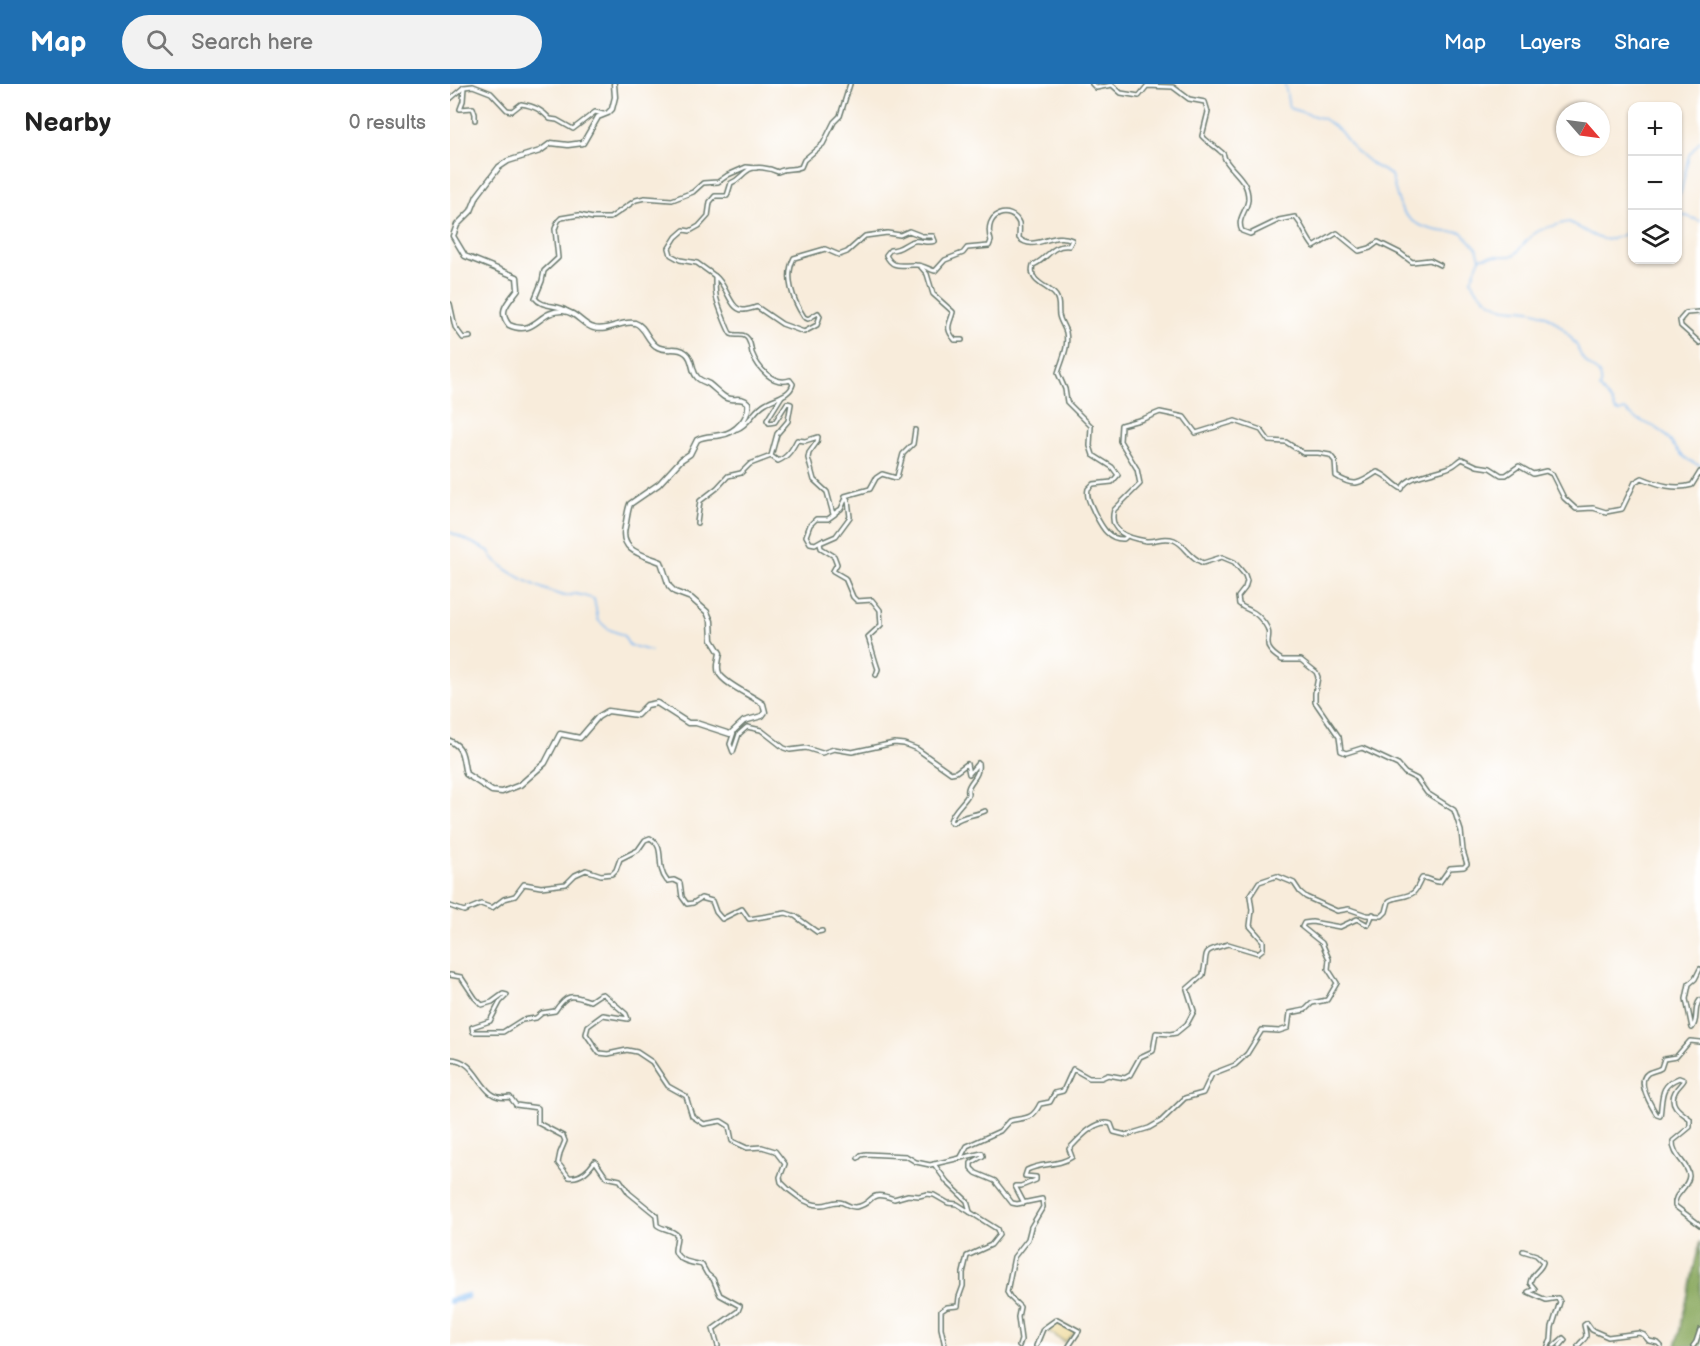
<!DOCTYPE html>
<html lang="en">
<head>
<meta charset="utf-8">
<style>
  :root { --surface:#fff; --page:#f2f2f2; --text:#222; --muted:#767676; --line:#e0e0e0; --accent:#1f6fb2 }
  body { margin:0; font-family:"Balsamiq Sans",sans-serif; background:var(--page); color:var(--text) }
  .controls { position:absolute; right:18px; top:18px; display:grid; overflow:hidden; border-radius:12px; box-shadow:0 2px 4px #0004 }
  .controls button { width:54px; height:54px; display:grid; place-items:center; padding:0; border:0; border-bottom:2px solid var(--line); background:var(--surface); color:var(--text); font:30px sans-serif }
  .compass { position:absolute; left:1106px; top:18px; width:54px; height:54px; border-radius:50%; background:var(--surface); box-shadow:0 2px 4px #0004; rotate:118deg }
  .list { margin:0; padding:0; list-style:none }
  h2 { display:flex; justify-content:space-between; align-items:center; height:78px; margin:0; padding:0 24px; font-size:26px }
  h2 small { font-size:20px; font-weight:400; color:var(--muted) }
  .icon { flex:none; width:33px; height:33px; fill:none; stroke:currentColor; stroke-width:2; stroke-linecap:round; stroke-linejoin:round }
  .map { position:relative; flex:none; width:1250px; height:1262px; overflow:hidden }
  header { display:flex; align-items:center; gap:36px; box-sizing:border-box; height:84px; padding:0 30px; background:var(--accent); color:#fff }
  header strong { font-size:28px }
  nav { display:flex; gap:33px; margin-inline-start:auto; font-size:21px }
  .search { width:420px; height:54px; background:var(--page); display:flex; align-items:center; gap:15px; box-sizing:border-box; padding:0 21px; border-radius:33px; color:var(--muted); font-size:22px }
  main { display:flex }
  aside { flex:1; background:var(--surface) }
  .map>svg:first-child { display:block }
  .forest { fill:#85a559; stroke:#527146; stroke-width:1.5 }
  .sand { fill:#eeda9e; stroke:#868c69; stroke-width:1.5 }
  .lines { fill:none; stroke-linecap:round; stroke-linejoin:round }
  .stream { stroke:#80baf1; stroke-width:1.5 }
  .river { stroke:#80baf1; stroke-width:6 }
  .minor-casing { stroke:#6b7a6e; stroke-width:6 }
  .tertiary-casing { stroke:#6b7a6e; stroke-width:7 }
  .minor { stroke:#fff; stroke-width:3 }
  .tertiary { stroke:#fff; stroke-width:4 }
</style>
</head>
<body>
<header>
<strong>Map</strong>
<div class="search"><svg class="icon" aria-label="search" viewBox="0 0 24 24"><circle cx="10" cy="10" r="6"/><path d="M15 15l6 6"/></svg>Search here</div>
<nav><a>Map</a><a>Layers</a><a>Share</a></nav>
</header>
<main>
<aside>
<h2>Nearby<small>0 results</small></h2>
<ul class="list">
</ul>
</aside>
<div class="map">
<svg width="1250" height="1262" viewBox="0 0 1250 1262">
  <rect width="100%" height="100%" fill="#fff"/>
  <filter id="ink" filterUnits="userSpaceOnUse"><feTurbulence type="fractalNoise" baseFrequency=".0167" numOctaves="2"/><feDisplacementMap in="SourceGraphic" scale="12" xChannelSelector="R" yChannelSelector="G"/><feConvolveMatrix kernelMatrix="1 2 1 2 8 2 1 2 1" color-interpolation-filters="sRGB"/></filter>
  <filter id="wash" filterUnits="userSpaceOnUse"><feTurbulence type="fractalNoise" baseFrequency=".008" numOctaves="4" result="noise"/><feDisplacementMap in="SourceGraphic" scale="24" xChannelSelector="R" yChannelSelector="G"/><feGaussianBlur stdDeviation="1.35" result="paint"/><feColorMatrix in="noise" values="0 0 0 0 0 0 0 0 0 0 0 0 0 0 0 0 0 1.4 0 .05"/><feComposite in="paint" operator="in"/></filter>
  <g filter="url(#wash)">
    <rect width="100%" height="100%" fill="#f8ecdb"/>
    <polygon class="forest" points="1250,1157 1250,1262 1226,1262"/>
    <polygon class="sand" points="608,1239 627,1248 615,1258 599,1248 600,1244"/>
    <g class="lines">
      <g class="stream">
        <path d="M835 0 839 24 874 35 890 47 904 65 923 81 941 91C944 102 947 114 951 124 962 145 991 149 1012 148L1027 164 1030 174C1043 170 1052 174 1065 171 1083 146 1088 145 1119 138 1145 151 1153 166 1182 145"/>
        <polyline points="1228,111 1231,108 1239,71 1250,57"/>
        <polyline points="1228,129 1250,137"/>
        <path d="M1030 174 1021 196C1027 209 1042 221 1056 224 1069 226 1082 224 1093 230 1107 237 1119 250 1127 262 1129 267 1130 271 1133 275 1141 285 1156 289 1150 305L1162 318 1165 326 1169 328 1175 326C1187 338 1195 337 1208 345 1224 355 1224 373 1250 381"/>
        <path d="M0 448 39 467C44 484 99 510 116 512 119 512 122 510 125 510 131 510 138 514 144 515L148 536 158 545 173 551 179 561 201 567"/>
      </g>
      <polyline class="river" points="0,1217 17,1212"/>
    </g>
  </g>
  <g filter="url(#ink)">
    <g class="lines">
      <defs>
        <g id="minor">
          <path d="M642 0 646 4 662 1 671 9 689 12 697 2 723 3 739 15 755 18 758 28 752 52C757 58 764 61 770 67 776 72 772 68 775 75 783 89 799 96 798 116 797 127 786 135 792 147L800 150 829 136 845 133C853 141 856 154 864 163L887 149 909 167 920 164 928 158 950 169 962 178 980 176 990 181"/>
          <polyline points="14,3 13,17 10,25 23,24 25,30 25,36"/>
          <path d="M0 15 14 3 23 2 41 9 57 26 62 27 71 20C84 22 92 26 100 35L107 36 123 45 145 28 153 30"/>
          <path d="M471 183 477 190 483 210 503 228C500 241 494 243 505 256H512"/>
          <path d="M265 192 247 179 230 176 221 171 219 164 226 153 234 146 240 147 249 142 258 132 260 118 265 112H277L281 99C289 96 291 91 297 87 305 81 320 84 328 88 337 83 342 87 351 83L354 76 373 60 384 38 390 32 400 0"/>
          <polyline points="0,220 5,243 13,254 20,253"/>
          <path d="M117 227C107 220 92 224 85 214L92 197 94 187 108 174 105 145 108 137 111 134 129 131 143 134H160L186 116 195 114 222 116 243 108 253 99 268 98 278 91 296 83 306 84"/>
          <polyline points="1250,228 1236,229 1230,236 1231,242 1250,259"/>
          <path d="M332 312 317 336 319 339 325 338 337 319 341 320 338 337 327 350 321 372 328 377C338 373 343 364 347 356L355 357 368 353 367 358 359 369 358 374 364 396 377 408 383 430 391 425 396 414"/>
          <path d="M287 345C300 340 304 325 316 319 326 313 340 312 343 300L340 296C323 302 308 284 302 269 301 264 301 260 298 255 293 248 287 253 281 250 279 249 266 216 266 211 265 206 265 198 265 192 276 199 280 226 293 226 297 226 303 224 307 223L332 240 354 248 367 241 370 232 368 229 358 235 354 233C343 216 334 193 344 174L375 165 389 171 397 168 415 152 437 149 450 151 459 147 472 152H483L485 157C477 160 472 156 464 157 454 159 453 166 440 166L436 171C443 186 452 180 466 181 473 181 478 185 485 187L495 176 513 169 517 164 539 162 541 157C532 127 562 122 569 139 570 144 569 150 569 154 584 169 603 146 622 156L619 162C601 160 597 176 583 181 578 199 598 201 606 212 610 218 608 224 609 231 610 237 614 242 616 248 619 264 612 275 608 289L615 305 617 318 641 342 640 362 643 371 662 383 668 391 662 398 643 400 638 405C636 414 641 420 644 428 651 441 657 456 674 455L677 452"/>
          <polyline points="247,439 250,417 267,404 278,392 291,389 300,380 321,372"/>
          <polyline points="372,456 365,460 360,459 356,452 360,441 366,435 378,435 385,430"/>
          <path d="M426 591 428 585C424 574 422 564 418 553L431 541 430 526 422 516 407 517 403 513 395 494 383 487 387 480 384 472 371 464 370 459 386 452 400 433 398 416 395 412 420 405 426 394 432 390 446 394 447 393 453 370 463 360 465 346"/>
          <path d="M284 648 280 660 283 668 289 650 297 643 311 646 334 664 340 666 356 664 372 669 384 665 402 668 444 659 454 660 467 665 501 689 506 688 517 680 519 690 528 679C530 693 520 696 518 705 517 710 520 709 516 714 511 721 503 727 500 737L503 739C512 731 524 732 535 727"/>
          <path d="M0 822 14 827 31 820 42 824 54 815 65 812 74 800 91 803 116 800 125 791 136 786 151 791 162 790 166 786 170 775 188 766 195 756 200 754C217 764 204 780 217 797L224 796 230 799 232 813 237 820 243 819 251 814 262 817 266 828 272 835 292 825 299 835 336 829 345 832 367 848 372 847"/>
          <path d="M1250 885 1245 895 1239 900 1236 915 1242 944C1249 936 1243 924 1250 916"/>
          <path d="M0 891 11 893 25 914 32 921 42 918 53 910 57 911 50 918 40 937 22 943 23 948H53L72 936 86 934 92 929 105 927C117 909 121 911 140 917L149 911 153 910 176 930 178 935 153 931 138 942 136 950 149 969 158 970 177 966 187 968 202 978 218 1002 236 1012 242 1032 254 1040 271 1037 279 1042 282 1057 297 1064 312 1063 325 1067 335 1080 330 1093 331 1098C340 1108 356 1121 370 1121 377 1122 382 1117 389 1118 395 1118 399 1124 406 1123 426 1120 415 1105 444 1115L458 1111 469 1112 477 1110 484 1111 498 1119 507 1120 547 1145 549 1151 541 1161 517 1172 513 1189V1202L509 1213 508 1222 497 1223 491 1227V1244L495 1262"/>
          <path d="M1250 958 1240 957 1226 973 1214 975 1211 984C1207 987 1200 987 1197 990 1186 998 1202 1023 1207 1031L1210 1032C1213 1013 1209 1002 1229 994L1234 996C1232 1000 1227 1003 1225 1008 1218 1021 1231 1028 1240 1035V1043L1223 1057C1222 1072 1239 1080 1239 1092 1238 1105 1223 1109 1225 1122L1250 1141"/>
          <path d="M0 975C32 976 28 1019 60 1013L66 1021 88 1024V1039L113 1052 115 1057 110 1069 108 1079 119 1093C131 1095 139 1086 145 1077L156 1093 170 1096 179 1109 206 1131 207 1141C213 1146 222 1145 227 1151 227 1156 225 1163 225 1167 228 1178 245 1179 252 1181L257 1190 263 1195 270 1211 290 1222 288 1227 263 1245 268 1262"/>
          <path d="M511 1073 517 1062 550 1047 559 1037C574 1033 582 1037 590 1020L600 1018 605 1009 613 1007 623 985 639 994H651L658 991 675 994 680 991 690 973 703 967 706 949 720 950 726 949 737 940 744 927 737 905 753 891C759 865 749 869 778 860L808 869 813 865V857L800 842 802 826 800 812 809 798 827 792 844 799 850 808 856 813 887 827 899 825 916 831 932 832 936 828 939 817C947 812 957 814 964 808 968 804 969 798 972 794 979 793 983 799 990 798L1000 784 1014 783 1017 780 1013 767 1011 747 1004 726 977 709 967 695 955 689 948 681 912 664 896 669 891 667 889 653 865 618V609L868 593 866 588 851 576H832C806 560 826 555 815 540 812 536 806 529 801 527 796 524 793 524 789 520L788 513 795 504 797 497 795 491 784 478 772 473 753 479C737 472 736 461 724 456 713 452 705 458 696 457 678 454 658 448 664 426L690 400 687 385 670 357 671 341 693 335 710 328 734 333 746 349 785 337 811 346 819 357 836 358 853 369H868L880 371 885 377 886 392C905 404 911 399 927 388 938 391 942 400 952 405 956 390 992 389 1004 381 1007 379 1009 377 1012 375L1027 382 1040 384 1051 391H1056L1069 382 1083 390 1096 387 1102 390 1114 414 1126 425 1143 424 1156 428 1172 425 1185 398 1192 394C1209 401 1225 406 1242 401L1250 388"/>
          <polyline points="408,1074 411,1071 416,1070 456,1072 466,1078 480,1081 532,1069 533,1072 521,1079 521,1084 526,1089 545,1097 562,1119 567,1120 592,1115 593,1123 581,1143 578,1155 564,1173 557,1208 560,1213 570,1223 568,1233 571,1256 569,1262"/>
          <polyline points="484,1080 497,1098 517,1117 520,1128"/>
          <path d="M574 1119 565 1102H571L586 1096V1093L575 1092 577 1086C592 1078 607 1083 622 1073L619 1065C628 1056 646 1034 661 1040L664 1048 676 1051 699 1044 711 1037 735 1014 753 1009 762 990 785 981 797 970 812 946 829 947 838 944 840 929 855 926 862 919 877 916 887 899 878 885 879 875 872 859 852 843 854 839 862 838 890 843 907 835 918 841 923 830"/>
          <path d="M1073 1167 1086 1171 1093 1178C1091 1187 1082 1188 1080 1199L1085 1205 1078 1208 1096 1216 1108 1214 1110 1218 1102 1243 1101 1256 1098 1262"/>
          <polyline points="586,1262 593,1245 607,1235 629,1247 619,1262"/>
          <polyline points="1104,1262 1113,1254 1115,1256 1110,1262"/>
          <path d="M1128 1262C1136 1251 1138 1258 1134 1241L1137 1239 1142 1246 1158 1253 1189 1249 1194 1251 1199 1257 1208 1259 1211 1262"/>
          <polyline points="1243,1262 1246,1258 1250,1246"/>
        </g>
        <path id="tertiary" d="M0 657C15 664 12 676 16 690L42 707 52 708 70 701 95 679 110 650 130 654 148 633 158 627 187 631 197 621 207 619 238 639H246L280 650 294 637 312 632 315 628 313 620C303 612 274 600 269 589 266 583 269 576 270 569L262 556 261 537 257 528 241 514 225 508 219 502 211 478C194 471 169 468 175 443 177 435 177 428 180 420L209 400 231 376 240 370 247 356C255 351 263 353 271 351 285 349 300 334 298 319 291 311 281 319 273 312 268 308 264 304 259 300 256 298 250 297 247 293 241 287 244 275 236 269 227 261 215 269 206 262 197 256 195 242 185 239 171 236 158 248 144 244 132 241 127 228 113 227 88 226 86 253 59 241 47 226 59 218 68 205L67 193 15 172 3 152 7 141 21 127 27 112 49 83 58 77 90 67 101 59 118 61 133 59 148 33 158 29 162 25 165 13 164 0"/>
      </defs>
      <use href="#minor" class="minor-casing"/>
      <use href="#tertiary" class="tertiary-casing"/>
      <use href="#minor" class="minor"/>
      <use href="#tertiary" class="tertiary"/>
    </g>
  </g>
</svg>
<div class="controls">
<button>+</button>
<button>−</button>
<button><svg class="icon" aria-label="layers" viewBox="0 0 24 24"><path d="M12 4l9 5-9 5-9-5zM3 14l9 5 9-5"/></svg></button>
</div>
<svg class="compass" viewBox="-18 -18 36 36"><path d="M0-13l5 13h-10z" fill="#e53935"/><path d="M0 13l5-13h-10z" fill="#767676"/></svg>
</div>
</main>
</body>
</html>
